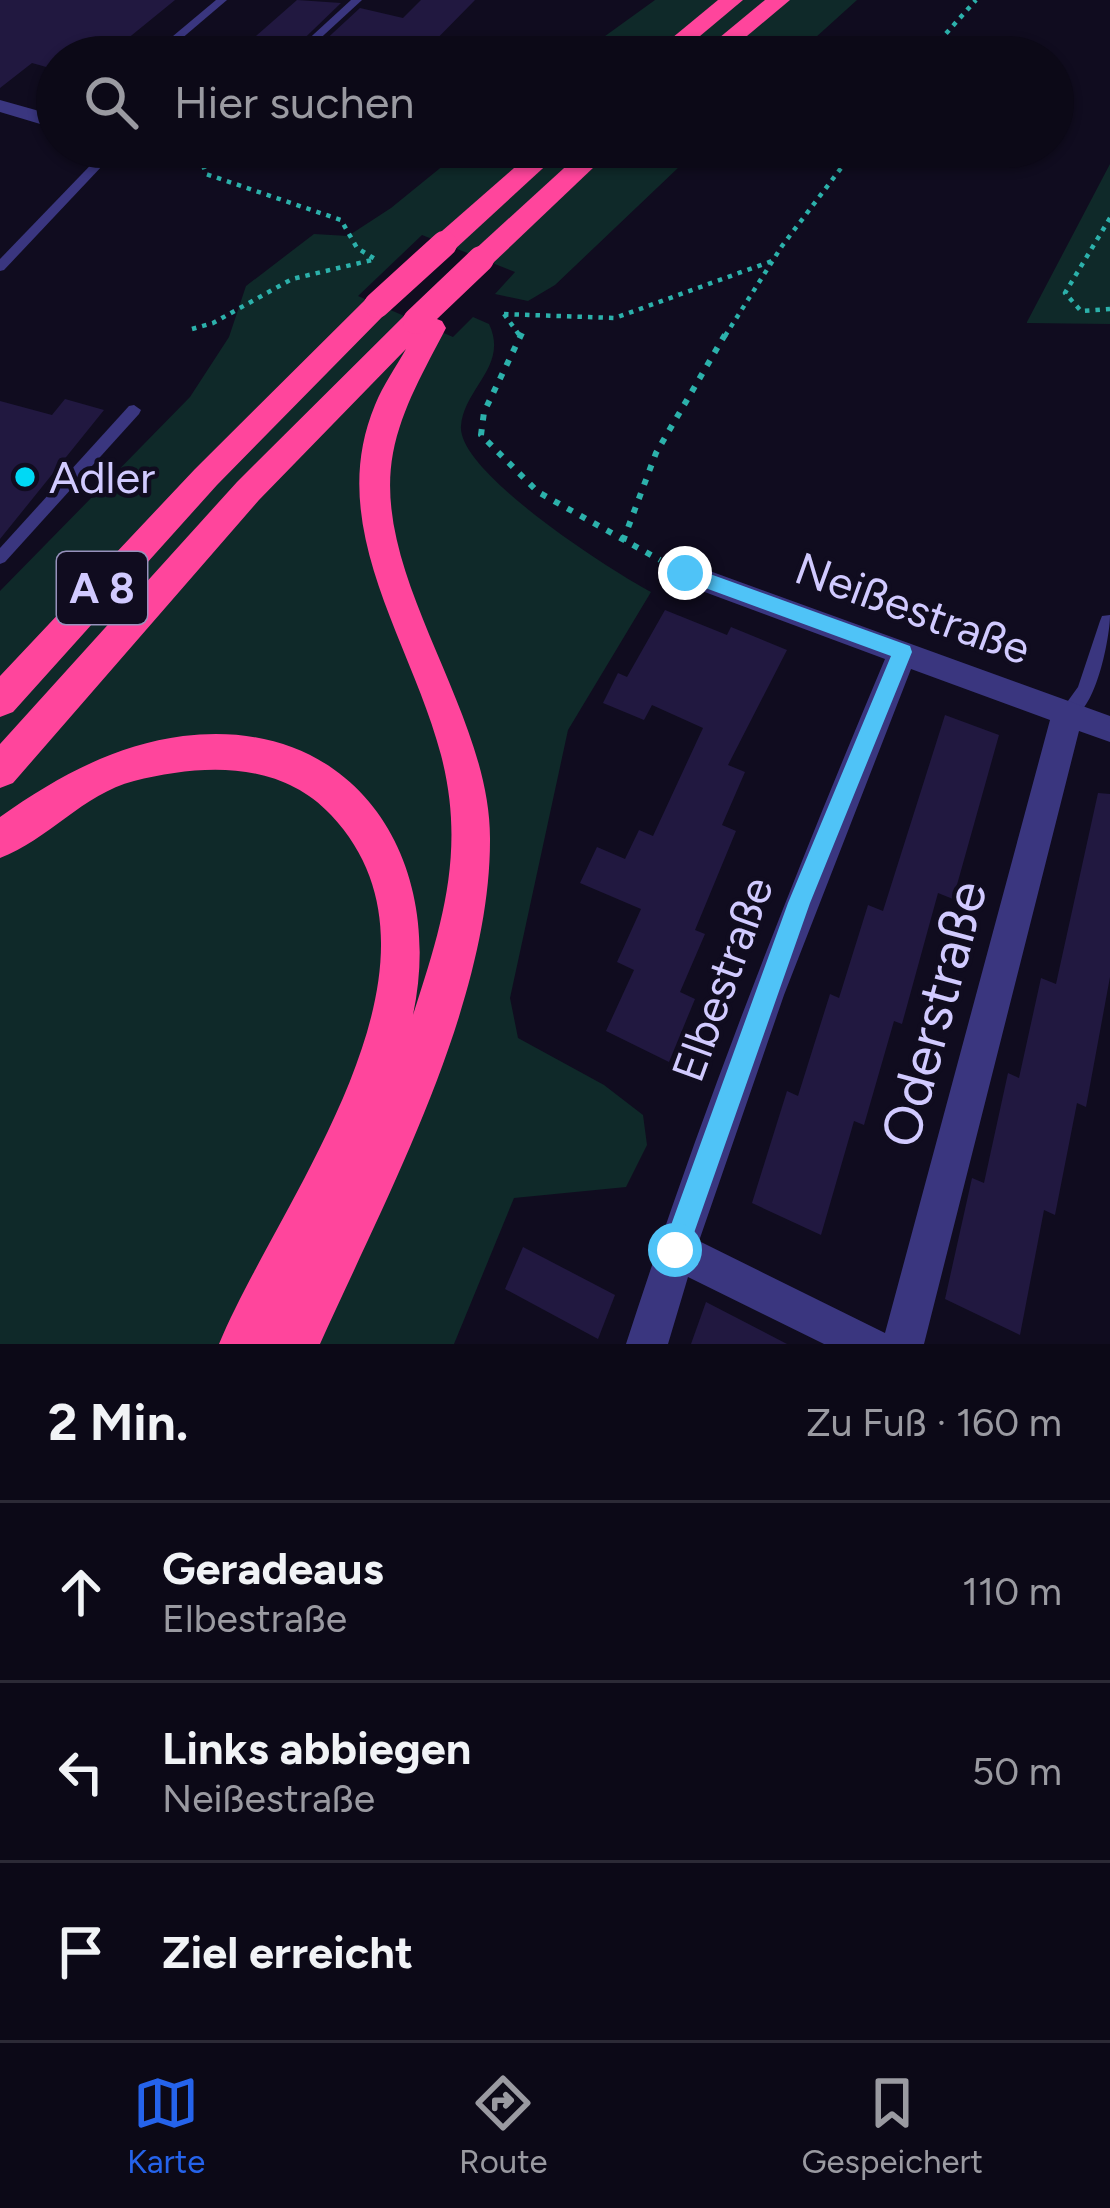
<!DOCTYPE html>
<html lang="de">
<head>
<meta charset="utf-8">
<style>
  :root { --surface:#0c0917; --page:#1a1724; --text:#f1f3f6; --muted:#9a9aa1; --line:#2c2a36; --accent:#2563eb }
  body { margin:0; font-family:Figtree,sans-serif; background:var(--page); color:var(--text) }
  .stop { position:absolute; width:36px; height:36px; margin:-27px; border:9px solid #4fc3f7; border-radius:50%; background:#fff }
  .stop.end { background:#4fc3f7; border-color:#fff; box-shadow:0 3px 12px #0008 }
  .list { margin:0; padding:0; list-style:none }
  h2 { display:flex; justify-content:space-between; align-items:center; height:156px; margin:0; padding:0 48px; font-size:51px }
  h2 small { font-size:39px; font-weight:400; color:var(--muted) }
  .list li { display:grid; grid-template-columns:78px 1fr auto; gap:36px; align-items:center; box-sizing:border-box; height:180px; padding:0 48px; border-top:3px solid var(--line) }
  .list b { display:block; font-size:45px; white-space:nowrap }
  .list p { margin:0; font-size:39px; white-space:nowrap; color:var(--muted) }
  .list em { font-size:39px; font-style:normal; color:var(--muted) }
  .icon { flex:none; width:66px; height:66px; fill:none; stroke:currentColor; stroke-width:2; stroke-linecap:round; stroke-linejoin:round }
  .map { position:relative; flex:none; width:1110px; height:1344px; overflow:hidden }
  .search { position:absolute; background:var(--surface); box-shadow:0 3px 9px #0004; left:36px; right:36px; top:36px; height:132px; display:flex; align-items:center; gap:30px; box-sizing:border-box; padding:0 42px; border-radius:66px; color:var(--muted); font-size:45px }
  .sheet { height:696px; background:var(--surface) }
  nav { display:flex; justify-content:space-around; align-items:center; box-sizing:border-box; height:168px; border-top:3px solid var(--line); background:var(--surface); font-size:33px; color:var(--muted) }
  nav a { display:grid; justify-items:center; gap:6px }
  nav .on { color:var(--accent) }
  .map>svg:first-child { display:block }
  .green { fill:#0f2929 }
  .building { fill:#211840 }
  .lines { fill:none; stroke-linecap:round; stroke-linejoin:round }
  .path-far1 { stroke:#2cb1ab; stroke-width:4.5; stroke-dasharray:4.5 6; stroke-linecap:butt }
  .path { stroke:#2cb1ab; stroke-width:6; stroke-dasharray:6 9; stroke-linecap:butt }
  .lane { fill:#3a367f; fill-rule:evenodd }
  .street { fill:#3a367f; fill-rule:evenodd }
  .highway { fill:#ff459c; fill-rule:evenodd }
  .highway-bridge { stroke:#ff459c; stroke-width:26 }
  .route { fill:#4fc3f7 }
  .poi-dot { fill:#00d9f5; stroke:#100c1f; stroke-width:4.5 }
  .labels { text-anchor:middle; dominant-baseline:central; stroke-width:9; stroke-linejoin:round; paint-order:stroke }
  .shield { fill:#100c1f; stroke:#9791bc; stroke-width:3 }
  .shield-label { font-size:42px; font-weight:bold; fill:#d1caff }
  .poi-label { font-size:45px; fill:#d1caff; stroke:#100c1f; text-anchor:start }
  .street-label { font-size:45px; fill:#d1caff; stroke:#100c1f }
  .near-street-label { font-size:54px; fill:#d1caff; stroke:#100c1f }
</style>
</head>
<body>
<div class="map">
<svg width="1110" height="1344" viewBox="0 0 1110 1344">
  <rect width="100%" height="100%" fill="#100c1f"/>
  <g class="green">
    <polygon points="655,0 857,0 794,57 576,57"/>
    <path d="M466 147H700L555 285 528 301 495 294 515 272 422 235 358 296 453 337 473 317 489 324C509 366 464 388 461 426 457 472 611 571 651 592L568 730 510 998 518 1038 604 1085 643 1115 647 1145 626 1187 514 1198 454 1344H0V591L190 397 229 337 246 286 314 234 348 236 391 208Z"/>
    <polygon points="1110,164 1110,324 1027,323 1027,322"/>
  </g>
  <g class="building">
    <polygon points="0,0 175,0 105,57 57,57 57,70 32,63 0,88"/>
    <polygon points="297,0 341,3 285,57 232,57"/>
    <polygon points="421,0 475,0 419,57 307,57 360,8 403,18"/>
    <polygon points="65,399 104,410 0,539 0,401 52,415"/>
    <polygon points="665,610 727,635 731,627 787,650 728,765 745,772 722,825 736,831 695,930 705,934 680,992 695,999 669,1062 606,1031 634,970 617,962 641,909 580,883 597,847 625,859 639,830 653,836 703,728 652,705 644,720 603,703 618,673 627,677"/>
    <polygon points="945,715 999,735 953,899 938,893 902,1024 894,1021 864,1125 854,1121 821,1235 752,1203 787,1091 798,1096 830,994 839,998 868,905 883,911"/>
    <polygon points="1098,793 1110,794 1110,977 1086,1107 1077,1103 1055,1215 1044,1210 1020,1335 945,1299 972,1178 984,1183 1008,1073 1019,1078 1041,978 1056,984"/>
    <polygon points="523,1247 615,1295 598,1339 505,1289"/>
    <polygon points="706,1302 787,1344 691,1344"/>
  </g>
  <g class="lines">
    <g class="path-far1">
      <polyline points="925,57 976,0"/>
      <polyline points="203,165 206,174 341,220 357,248 375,259"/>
      <polyline points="1110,218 1065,293 1081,311 1110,309"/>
      <polyline points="504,314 520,336"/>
      <polyline points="504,314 615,318 772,261"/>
      <polyline points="192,329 213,323 292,279 372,260"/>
      <polyline points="725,336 782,246 857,147"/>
    </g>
    <g class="path">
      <polyline points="522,333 484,412 481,435 538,492 660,560"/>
      <polyline points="623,541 656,453 726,333"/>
    </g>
    <g class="lane">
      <polygon points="216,0 227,0 160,57 148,57"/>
      <polygon points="351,0 362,0 300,57 289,57"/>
      <polygon points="108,147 120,147 4,270 0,271 0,259"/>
      <polygon points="134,405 141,410 139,414 5,562 0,564 0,548 129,406"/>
      <path d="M1110 615C1110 638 1096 709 1072 718 1069 719 1065 717 1062 717L1060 712 1078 687 1100 621 1102 616Z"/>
    </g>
    <g class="street">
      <polygon points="0,100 57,116 57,129 0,112"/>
      <path d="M144 147H208C194 157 158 157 144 147Z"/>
      <path d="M685 562 1110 716V742L1079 731 924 1344H824L688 1277 668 1344H626C701 1112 790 885 885 659L675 581 671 573 675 565ZM911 669 1050 720 885 1333 699 1241 784 995Z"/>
    </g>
    <g class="highway">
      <polygon points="718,0 743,0 675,57 649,57"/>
      <polygon points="765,0 790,0 722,57 696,57"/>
      <polygon points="538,147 566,147 454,250 434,250 430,244 434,238"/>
      <polygon points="587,147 615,147 491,265 471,265 467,259 471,253"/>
      <polygon points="377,296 391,305 387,312 217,485 13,712 0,717 0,676 195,469 367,298"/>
      <path d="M416 311 442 321 446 328C425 369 402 407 393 453 370 576 490 709 490 838 491 1003 387 1195 320 1344H219C279 1199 471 964 331 815 279 760 202 764 134 781 83 794 48 840 0 858V817C55 778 114 745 183 736 355 715 446 859 413 1015 442 925 466 851 441 755 411 640 324 527 375 405 383 385 396 367 406 349L259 500 13 783 0 788V744L237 482 406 314Z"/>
    </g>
    <g class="highway-bridge">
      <polyline points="377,305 444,244"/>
      <polyline points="416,321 481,259"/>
    </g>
  </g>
  <polygon class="route" points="685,565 910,646 912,652 810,903 688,1250 684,1259 675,1263 666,1259 662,1250 788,903 891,656 678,578 676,573"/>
  <circle class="poi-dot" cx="25" cy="477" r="12"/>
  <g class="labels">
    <rect class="shield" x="57" y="552" width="90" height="72" rx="9"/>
    <g class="shield-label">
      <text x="102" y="588">A 8</text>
    </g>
    <g class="poi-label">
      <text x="49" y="477">Adler</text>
    </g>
    <g class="street-label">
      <text transform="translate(913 608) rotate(20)">Neißestraße</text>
      <text transform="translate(722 979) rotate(-70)">Elbestraße</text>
    </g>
    <g class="near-street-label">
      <text transform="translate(934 1014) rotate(-75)">Oderstraße</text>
    </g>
  </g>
</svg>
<div class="stop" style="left:675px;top:1250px"></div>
<div class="stop end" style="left:685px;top:573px"></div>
<div class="search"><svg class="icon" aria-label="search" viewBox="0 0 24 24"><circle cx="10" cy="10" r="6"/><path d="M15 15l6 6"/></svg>Hier suchen</div>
</div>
<section class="sheet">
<h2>2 Min.<small>Zu Fuß · 160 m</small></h2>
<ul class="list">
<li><svg class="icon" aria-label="ahead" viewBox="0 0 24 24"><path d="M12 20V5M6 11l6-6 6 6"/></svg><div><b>Geradeaus</b><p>Elbestraße</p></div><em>110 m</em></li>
<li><svg class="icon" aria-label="left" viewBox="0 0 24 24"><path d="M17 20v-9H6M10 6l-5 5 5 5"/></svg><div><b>Links abbiegen</b><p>Neißestraße</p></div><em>50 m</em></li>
<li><svg class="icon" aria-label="arrive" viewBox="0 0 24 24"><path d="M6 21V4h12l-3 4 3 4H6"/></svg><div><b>Ziel erreicht</b></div></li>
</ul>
</section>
<nav>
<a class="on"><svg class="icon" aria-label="map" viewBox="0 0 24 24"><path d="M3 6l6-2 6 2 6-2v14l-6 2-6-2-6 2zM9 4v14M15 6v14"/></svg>Karte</a>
<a><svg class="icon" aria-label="directions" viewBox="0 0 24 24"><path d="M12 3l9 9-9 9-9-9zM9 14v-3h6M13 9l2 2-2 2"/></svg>Route</a>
<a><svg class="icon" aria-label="saved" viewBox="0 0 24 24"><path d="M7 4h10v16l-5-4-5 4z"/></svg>Gespeichert</a>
</nav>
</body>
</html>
